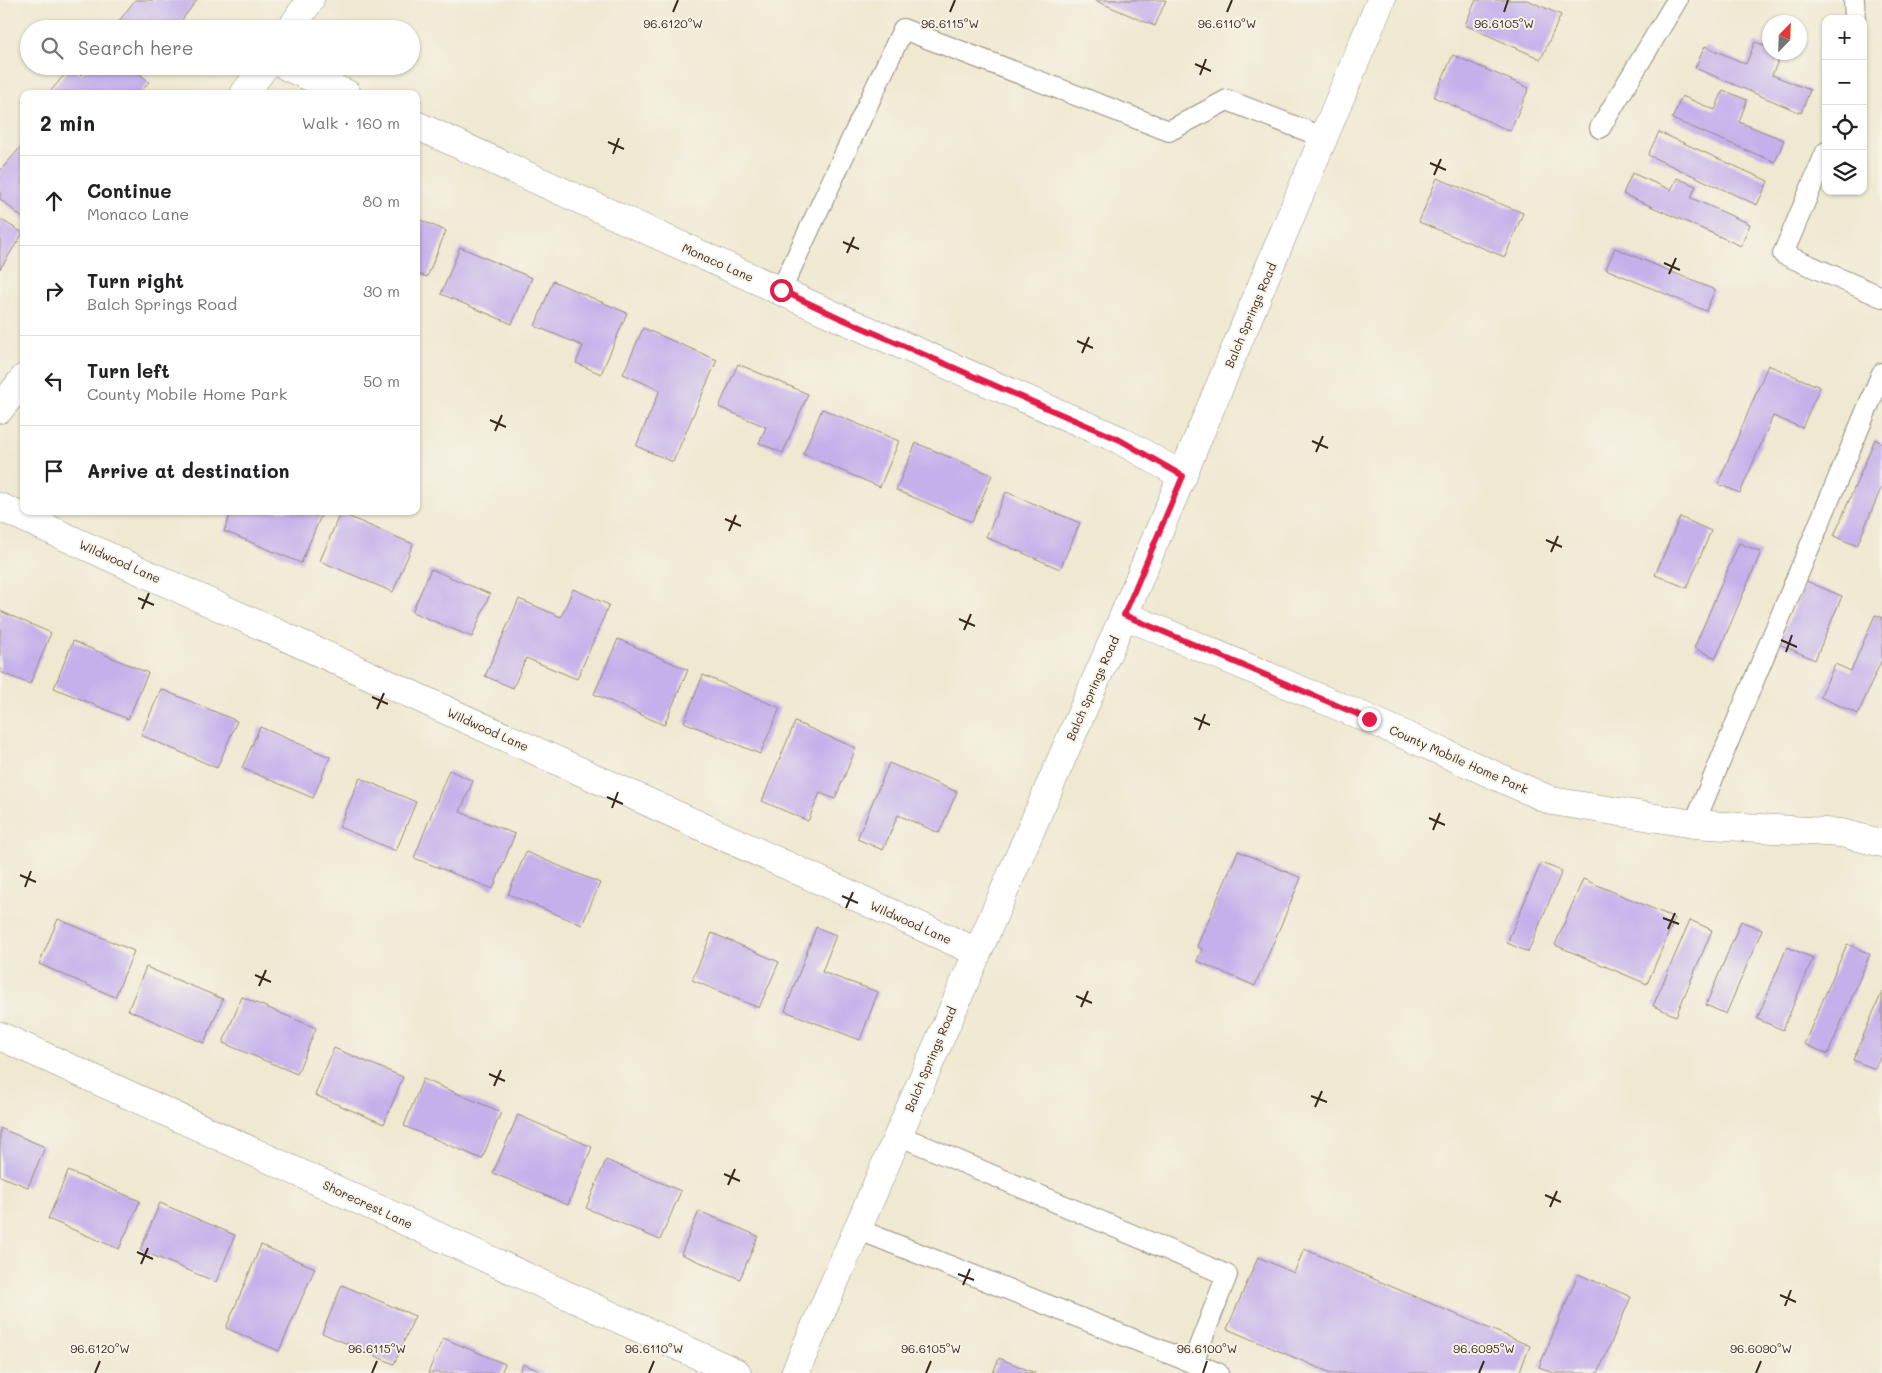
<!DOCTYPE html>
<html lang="en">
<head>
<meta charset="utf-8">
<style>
  :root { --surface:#fff; --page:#f2f2f2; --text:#202124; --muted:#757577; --line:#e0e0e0 }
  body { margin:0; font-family:Mali,sans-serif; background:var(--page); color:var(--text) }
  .controls { position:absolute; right:15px; top:15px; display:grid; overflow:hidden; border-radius:10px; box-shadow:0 1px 4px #0004 }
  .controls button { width:45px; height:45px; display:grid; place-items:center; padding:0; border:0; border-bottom:1px solid var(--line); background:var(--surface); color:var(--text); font:25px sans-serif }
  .compass { position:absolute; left:1762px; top:15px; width:45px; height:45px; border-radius:50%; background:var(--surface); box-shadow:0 1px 4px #0004; rotate:23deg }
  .stop { position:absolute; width:15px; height:15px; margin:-11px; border:4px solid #e11d48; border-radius:50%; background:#fff }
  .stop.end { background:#e11d48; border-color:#fff; box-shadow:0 1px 5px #0008 }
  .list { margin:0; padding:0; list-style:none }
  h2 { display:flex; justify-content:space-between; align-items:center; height:65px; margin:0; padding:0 20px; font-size:21px }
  h2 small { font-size:16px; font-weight:400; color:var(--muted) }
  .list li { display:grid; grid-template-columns:32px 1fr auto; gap:15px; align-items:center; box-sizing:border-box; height:90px; padding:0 20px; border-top:1px solid var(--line) }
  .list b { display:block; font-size:19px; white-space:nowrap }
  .list p { margin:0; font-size:16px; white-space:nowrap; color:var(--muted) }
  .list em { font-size:16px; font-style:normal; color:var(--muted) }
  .icon { flex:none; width:28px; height:28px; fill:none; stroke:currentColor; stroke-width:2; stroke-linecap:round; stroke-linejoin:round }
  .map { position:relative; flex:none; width:1882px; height:1373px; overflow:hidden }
  .search { position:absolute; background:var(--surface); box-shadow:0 1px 4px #0004; left:20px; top:20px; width:400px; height:55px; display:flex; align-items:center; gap:12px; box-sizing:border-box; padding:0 18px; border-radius:28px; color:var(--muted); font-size:19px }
  .panel { position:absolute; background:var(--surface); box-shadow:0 1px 4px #0004; left:20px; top:90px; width:400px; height:425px; border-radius:10px }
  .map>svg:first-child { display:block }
  .building { fill:#c3b1eb }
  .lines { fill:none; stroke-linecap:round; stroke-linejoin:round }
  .lane-casing { stroke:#958a78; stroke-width:22 }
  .street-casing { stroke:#958a78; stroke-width:29 }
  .secondary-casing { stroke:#958a78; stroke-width:29 }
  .lane { stroke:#fff; stroke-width:20 }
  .street { stroke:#fff; stroke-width:28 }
  .secondary { stroke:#fff; stroke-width:28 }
  .route { stroke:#e11d48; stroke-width:6 }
  .ticks { fill:none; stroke:#3b2a1e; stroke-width:2 }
  .labels { text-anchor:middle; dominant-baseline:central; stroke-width:4; stroke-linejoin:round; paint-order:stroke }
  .street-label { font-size:12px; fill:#3b2a1e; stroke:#f7f3e8 }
  .ticks-label { font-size:12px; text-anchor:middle; fill:#3b2a1e; stroke:#f7f3e8; stroke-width:4; stroke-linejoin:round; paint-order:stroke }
</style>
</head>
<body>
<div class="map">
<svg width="1882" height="1373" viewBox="0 0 1882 1373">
  <rect width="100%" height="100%" fill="#f7f3e8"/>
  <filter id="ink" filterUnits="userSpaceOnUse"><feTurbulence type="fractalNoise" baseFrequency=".02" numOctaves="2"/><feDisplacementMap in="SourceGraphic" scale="10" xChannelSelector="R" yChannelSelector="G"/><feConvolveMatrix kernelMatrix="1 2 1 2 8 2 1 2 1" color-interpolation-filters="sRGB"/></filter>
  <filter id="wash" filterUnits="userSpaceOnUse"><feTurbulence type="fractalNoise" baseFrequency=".0096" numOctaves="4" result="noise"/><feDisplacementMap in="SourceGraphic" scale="20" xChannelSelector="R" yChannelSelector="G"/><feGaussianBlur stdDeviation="1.12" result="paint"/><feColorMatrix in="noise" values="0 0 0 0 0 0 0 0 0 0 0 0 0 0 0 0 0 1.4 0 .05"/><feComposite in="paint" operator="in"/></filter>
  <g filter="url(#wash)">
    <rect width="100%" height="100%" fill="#efe9d2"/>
    <g id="blocks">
      <g class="building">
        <polygon points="135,0 197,0 175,29 113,29"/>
        <polygon points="1094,0 1166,0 1155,26"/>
        <polygon points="1476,0 1527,0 1561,15 1541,59 1465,25"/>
        <polygon points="1755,42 1770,48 1770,52 1782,52 1772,75 1810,90 1801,113 1695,68 1705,46 1746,64"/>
        <polygon points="1453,55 1529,88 1510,131 1434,97"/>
        <polygon points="72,66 81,75 89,66 131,66 149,82 139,94 48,94"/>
        <polygon points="1723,90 1747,100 1739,122 1784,140 1775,162 1672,119 1682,96 1715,110"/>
        <polygon points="1659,132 1768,181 1757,205 1648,155"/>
        <polygon points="24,143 24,219 0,199 0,171"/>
        <polygon points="1632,173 1671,190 1677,178 1696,186 1691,198 1750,224 1741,246 1623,194"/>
        <polygon points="1437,178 1523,213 1505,257 1419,222"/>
        <polygon points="416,218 446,231 427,277 416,273"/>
        <polygon points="0,219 23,233 0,269"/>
        <polygon points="460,247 532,278 512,324 441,294"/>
        <polygon points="1615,248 1715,290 1706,311 1606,269"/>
        <polygon points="553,281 627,313 601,374 576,363 583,346 535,326"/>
        <polygon points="643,328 717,360 673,462 636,446 660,390 623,374"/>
        <polygon points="738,364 808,394 783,453 759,443 766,427 719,407"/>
        <polygon points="1768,365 1820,387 1802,428 1773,416 1740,493 1718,484"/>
        <polygon points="822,409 899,441 880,487 803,454"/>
        <polygon points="1875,439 1882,443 1882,486 1857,546 1834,536"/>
        <polygon points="916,443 992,475 972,522 896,490"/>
        <polygon points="1006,492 1080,523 1060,569 986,537"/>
        <polygon points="232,511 323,511 301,563 224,531"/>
        <polygon points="340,513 413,544 393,592 320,561"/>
        <polygon points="1680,517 1711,531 1687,588 1655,575"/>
        <polygon points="1739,543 1761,552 1716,658 1694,648"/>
        <polygon points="431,569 490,594 472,637 412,612"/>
        <polygon points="1806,581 1842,596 1815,660 1779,644"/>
        <polygon points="573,589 609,605 577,679 526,658 513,688 485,676 519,599 561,617"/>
        <polygon points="0,611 51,633 30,684 0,672"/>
        <polygon points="1875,615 1882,617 1882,659 1858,714 1820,697 1835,664 1851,671"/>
        <polygon points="618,639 688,670 664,725 594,694"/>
        <polygon points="73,641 148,673 128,719 54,688"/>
        <polygon points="703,675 780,708 760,754 684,722"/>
        <polygon points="161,689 237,721 217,768 141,735"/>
        <polygon points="795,722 856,748 835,799 820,793 808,821 762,801"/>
        <polygon points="260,727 330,757 313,798 242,768"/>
        <polygon points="889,763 957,792 939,833 898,815 883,850 857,839"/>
        <polygon points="449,770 473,781 460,812 515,834 493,889 414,858"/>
        <polygon points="360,778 416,802 396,851 339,827"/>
        <polygon points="1238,851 1301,878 1255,986 1197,961 1202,949 1197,946"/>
        <polygon points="526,852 600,883 582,925 508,894"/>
        <polygon points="1541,863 1562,871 1528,952 1507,943"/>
        <polygon points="1583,879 1675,918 1647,984 1555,945"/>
        <polygon points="58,919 134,951 115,997 39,964"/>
        <polygon points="1690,920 1712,930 1676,1016 1653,1006"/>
        <polygon points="1741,921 1762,930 1726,1014 1706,1005"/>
        <polygon points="816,927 836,935 822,972 878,992 860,1040 785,1011"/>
        <polygon points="712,933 779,962 759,1008 692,980"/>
        <polygon points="1847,944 1870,954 1828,1054 1804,1044"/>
        <polygon points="1787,947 1813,958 1783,1030 1757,1019"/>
        <polygon points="146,967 223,999 204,1043 128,1010"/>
        <polygon points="1882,992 1882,1052 1875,1069 1853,1060"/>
        <polygon points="242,997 316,1028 297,1074 223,1043"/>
        <polygon points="334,1048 403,1077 384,1124 315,1095"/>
        <polygon points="423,1079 501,1112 482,1159 404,1126"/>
        <polygon points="518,1115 592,1147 568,1205 493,1173"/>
        <polygon points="0,1128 45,1147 28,1187 0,1176"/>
        <polygon points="606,1160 681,1191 660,1240 586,1208"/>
        <polygon points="68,1171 140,1201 119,1249 48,1219"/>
        <polygon points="160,1203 235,1235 216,1282 140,1250"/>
        <polygon points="699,1211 758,1236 740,1279 681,1254"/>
        <polygon points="261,1245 315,1268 279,1351 226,1328"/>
        <polygon points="1304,1249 1530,1346 1519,1373 1331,1373 1227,1329 1258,1257 1294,1273"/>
        <polygon points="1578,1274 1631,1297 1598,1373 1554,1373 1539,1367"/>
        <polygon points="342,1285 415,1316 394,1364 322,1333"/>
        <polygon points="443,1338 505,1364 501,1373 428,1373"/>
        <polygon points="999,1358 1035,1373 993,1373"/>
        <polygon points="523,1364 544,1373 519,1373"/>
      </g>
    </g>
  </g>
  <g filter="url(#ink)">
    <use href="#blocks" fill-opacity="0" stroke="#958a78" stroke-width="1"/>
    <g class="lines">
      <defs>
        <g id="lane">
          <polyline points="1854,0 1855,19"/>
          <polyline points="1600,128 1677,0"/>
          <polyline points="1826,152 1783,254 1882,297"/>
          <polyline points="781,290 903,29 1169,131 1227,100 1325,138"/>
          <polyline points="1694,824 1882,373"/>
          <polyline points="898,1135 1227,1275 1193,1362"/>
          <polyline points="857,1229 1218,1373"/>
        </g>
        <g id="street">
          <polyline points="291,29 310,0"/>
          <polyline points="286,66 347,94"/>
          <polyline points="244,94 265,66"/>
          <polyline points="416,125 840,318 1120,440 1183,476"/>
          <polyline points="0,409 24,378"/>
          <polyline points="0,507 977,952"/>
          <polyline points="1124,615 1369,719 1552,801 1694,824 1841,833 1882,843"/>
          <polyline points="0,1036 737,1373"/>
        </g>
        <polyline id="secondary" points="795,1373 1124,615 1381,0"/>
      </defs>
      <use href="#lane" class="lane-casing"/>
      <use href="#street" class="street-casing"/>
      <use href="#secondary" class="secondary-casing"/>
      <use href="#lane" class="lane"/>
      <use href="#street" class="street"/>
      <use href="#secondary" class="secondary"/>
    </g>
  </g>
  <g class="lines" filter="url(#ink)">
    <polyline class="route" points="781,290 840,318 1120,440 1183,476 1124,615 1369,719"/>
  </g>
  <path class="ticks" d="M673 12 678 0M950 12 955 0M1227 12 1232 0M1504 12 1508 0M1195 64 1211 71M1200 75 1206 59M608 142 624 149M613 154 619 138M1430 163 1446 170M1434 175 1441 159M843 242 859 249M847 253 854 237M1664 263 1680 270M1669 274 1676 258M1077 341 1093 348M1082 353 1089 337M490 420 506 427M495 431 502 415M1312 441 1328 448M1316 452 1323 436M725 519 741 526M729 531 736 515M1546 540 1562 547M1551 552 1558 536M138 598 154 605M142 609 149 593M959 619 975 626M964 630 971 614M1781 640 1797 647M1786 652 1792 635M372 697 388 704M377 709 384 693M1194 718 1210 725M1199 730 1205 714M607 797 623 804M612 808 618 792M1429 818 1445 825M1433 830 1440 813M20 875 36 882M25 887 31 871M842 896 858 903M846 908 853 892M1663 918 1679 924M1668 929 1675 913M255 975 271 982M259 986 266 970M1076 996 1092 1003M1081 1007 1088 991M489 1074 505 1081M494 1086 501 1070M1311 1096 1327 1102M1315 1107 1322 1091M724 1174 740 1181M728 1185 735 1169M1545 1195 1561 1202M1550 1207 1557 1191M137 1252 153 1259M141 1264 148 1248M958 1274 974 1280M963 1285 970 1269M1780 1295 1796 1302M1785 1306 1791 1290M95 1373 100 1361M372 1373 377 1361M649 1373 654 1361M926 1373 931 1361M1203 1373 1207 1361M1479 1373 1484 1361M1756 1373 1761 1361"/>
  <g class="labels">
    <g class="street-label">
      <text transform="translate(718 262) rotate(24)">Monaco Lane</text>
      <text transform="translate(1250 315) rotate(-67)">Balch Springs Road</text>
      <text transform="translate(120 561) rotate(24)">Wildwood Lane</text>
      <text transform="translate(1092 688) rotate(-66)">Balch Springs Road</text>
      <text transform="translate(488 729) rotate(24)">Wildwood Lane</text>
      <text transform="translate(1459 759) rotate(24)">County Mobile Home Park</text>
      <text transform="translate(911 922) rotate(24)">Wildwood Lane</text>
      <text transform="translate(930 1059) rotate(-67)">Balch Springs Road</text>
      <text transform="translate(368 1204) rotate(25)">Shorecrest Lane</text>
    </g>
  </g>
  <g class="ticks-label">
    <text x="673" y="28">96.6120°W</text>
    <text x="950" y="28">96.6115°W</text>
    <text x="1227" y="28">96.6110°W</text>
    <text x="1504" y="28">96.6105°W</text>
    <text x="100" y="1353">96.6120°W</text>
    <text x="377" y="1353">96.6115°W</text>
    <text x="654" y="1353">96.6110°W</text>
    <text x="931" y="1353">96.6105°W</text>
    <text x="1207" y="1353">96.6100°W</text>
    <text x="1484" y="1353">96.6095°W</text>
    <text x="1761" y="1353">96.6090°W</text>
  </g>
</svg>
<div class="controls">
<button>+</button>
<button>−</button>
<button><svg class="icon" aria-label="locate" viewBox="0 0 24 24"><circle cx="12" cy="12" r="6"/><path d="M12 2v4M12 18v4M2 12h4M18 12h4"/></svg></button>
<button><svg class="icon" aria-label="layers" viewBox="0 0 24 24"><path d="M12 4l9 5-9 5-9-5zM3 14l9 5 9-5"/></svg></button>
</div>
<svg class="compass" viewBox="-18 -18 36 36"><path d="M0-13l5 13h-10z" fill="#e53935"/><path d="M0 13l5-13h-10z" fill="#757577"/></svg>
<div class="stop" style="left:781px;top:290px"></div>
<div class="stop end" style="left:1369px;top:719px"></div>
<div class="search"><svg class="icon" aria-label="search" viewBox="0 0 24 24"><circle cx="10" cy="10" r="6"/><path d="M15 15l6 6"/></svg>Search here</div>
<section class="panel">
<h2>2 min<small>Walk · 160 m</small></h2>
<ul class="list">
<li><svg class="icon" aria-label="ahead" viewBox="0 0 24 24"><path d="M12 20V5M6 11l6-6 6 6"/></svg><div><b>Continue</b><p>Monaco Lane</p></div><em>80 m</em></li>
<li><svg class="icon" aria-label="right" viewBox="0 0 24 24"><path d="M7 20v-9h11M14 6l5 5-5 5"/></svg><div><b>Turn right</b><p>Balch Springs Road</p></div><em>30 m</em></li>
<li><svg class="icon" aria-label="left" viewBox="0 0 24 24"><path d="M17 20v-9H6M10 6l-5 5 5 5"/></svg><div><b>Turn left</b><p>County Mobile Home Park</p></div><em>50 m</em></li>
<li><svg class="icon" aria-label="arrive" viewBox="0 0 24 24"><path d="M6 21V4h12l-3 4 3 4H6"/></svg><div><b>Arrive at destination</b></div></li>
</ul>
</section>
</div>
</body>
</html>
